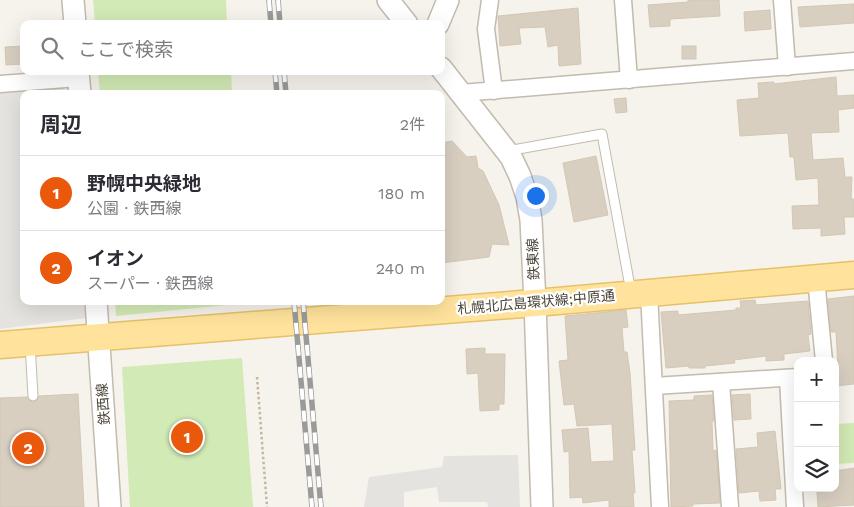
<!DOCTYPE html>
<html lang="ja">
<head>
<meta charset="utf-8">
<style>
  :root { --surface:#fff; --page:#f2f2f3; --text:#2b2b33; --muted:#7c7c81; --line:#e1e1e2; --accent:#ea580c }
  body { margin:0; font-family:"Work Sans","Noto Sans JP",sans-serif; background:var(--page); color:var(--text) }
  .controls { position:absolute; right:15px; bottom:15px; display:grid; overflow:hidden; border-radius:10px; box-shadow:0 5px 20px #0002 }
  .controls button { width:45px; height:45px; display:grid; place-items:center; padding:0; border:0; border-bottom:1px solid var(--line); background:var(--surface); color:var(--text); font:25px sans-serif }
  .you { position:absolute; left:535px; top:195px; width:18px; height:18px; margin:-12px; border:4px solid #fff; border-radius:50%; background:#1a73e8; box-shadow:0 0 0 8px #1a73e833 }
  .badge { display:grid; place-items:center; width:32px; height:32px; border-radius:50%; background:var(--accent); color:#fff; font-size:16px; font-weight:700 }
  .pin { position:absolute; translate:-50% -50%; border:2px solid #fff; box-shadow:0 1px 5px #0006 }
  .list { margin:0; padding:0; list-style:none }
  h2 { display:flex; justify-content:space-between; align-items:center; height:65px; margin:0; padding:0 20px; font-size:21px }
  h2 small { font-size:16px; font-weight:400; color:var(--muted) }
  .list li { display:grid; grid-template-columns:32px 1fr auto; gap:15px; align-items:center; box-sizing:border-box; height:75px; padding:0 20px; border-top:1px solid var(--line) }
  .list b { display:block; font-size:19px; white-space:nowrap }
  .list p { margin:0; font-size:16px; white-space:nowrap; color:var(--muted) }
  .list em { font-size:16px; font-style:normal; color:var(--muted) }
  .icon { flex:none; width:28px; height:28px; fill:none; stroke:currentColor; stroke-width:2; stroke-linecap:round; stroke-linejoin:round }
  .map { position:relative; flex:none; width:854px; height:507px; overflow:hidden }
  .search { position:absolute; background:var(--surface); box-shadow:0 5px 20px #0002; left:20px; top:20px; width:425px; height:55px; display:flex; align-items:center; gap:12px; box-sizing:border-box; padding:0 18px; border-radius:10px; color:var(--muted); font-size:19px }
  .panel { position:absolute; background:var(--surface); box-shadow:0 5px 20px #0002; left:20px; top:90px; width:425px; height:215px; border-radius:10px }
  .map>svg:first-child { display:block }
  .green { fill:#d2eab5 }
  .parking { fill:#e5e3e0 }
  .building { fill:#d8cfc1; stroke:#d3c7b4 }
  .lines { fill:none; stroke-linecap:round; stroke-linejoin:round }
  .service-casing { stroke:#c2bbae; stroke-width:11 }
  .minor-casing { stroke:#c2bbae; stroke-width:19 }
  .tertiary-casing { stroke:#c2bbae; stroke-width:24 }
  .primary-casing { stroke:#e6c16a; stroke-width:29 }
  .path { stroke:#c4b79f; stroke-width:2.5; stroke-dasharray:2.5 2.5; stroke-linecap:butt }
  .service { stroke:#fff; stroke-width:9 }
  .minor { stroke:#fff; stroke-width:16 }
  .tertiary { stroke:#fff; stroke-width:21 }
  .primary { stroke:#ffe39c; stroke-width:26 }
  .rail-casing { stroke:#9a9a9a; stroke-width:5.5 }
  .rail { stroke:#fff; stroke-width:4; stroke-dasharray:11; stroke-linecap:butt }
  .labels { text-anchor:middle; dominant-baseline:central; stroke-width:4.5; stroke-linejoin:round; paint-order:stroke }
  .street-label { font-size:14px; fill:#4b4439; stroke:#fff }
</style>
</head>
<body>
<div class="map">
<svg width="854" height="507" viewBox="0 0 854 507">
  <rect width="100%" height="100%" fill="#f6f3ec"/>
  <g class="green">
    <polygon points="93,0 226,0 227,24 95,24"/>
    <polygon points="98,71 231,71 232,94 100,94"/>
    <polygon points="115,301 247,301 247,303 116,316"/>
    <polygon points="242,358 253,507 130,507 122,367"/>
    <polygon points="854,423 854,463 835,464 835,424"/>
  </g>
  <g class="parking">
    <polygon points="63,86 64,94 24,94 24,301 84,301 86,318 0,329 0,92"/>
    <polygon points="518,455 520,507 488,507 487,502 439,502 437,487 404,492 404,507 364,507 369,477 442,467 444,456"/>
  </g>
  <g class="building">
    <polygon points="688,0 719,0 720,16 670,19 670,26 650,27 648,5 688,2"/>
    <polygon points="854,4 854,23 800,27 798,7"/>
    <polygon points="578,8 581,64 559,66 558,45 548,47 545,27 519,28 521,44 500,46 498,16"/>
    <polygon points="770,10 771,29 745,31 744,12"/>
    <polygon points="24,46 24,64 6,65 5,47"/>
    <rect x="682" y="46" width="14" height="13"/>
    <polygon points="836,77 837,96 854,95 854,108 838,110 839,132 811,133 813,160 843,158 845,177 852,177 851,199 854,199 854,217 844,217 845,234 821,236 821,228 793,229 792,206 819,205 818,178 796,180 794,157 790,157 788,133 740,136 737,100 759,98 758,83 774,82 774,84"/>
    <polygon points="626,98 627,112 616,113 614,99"/>
    <polygon points="452,141 467,157 476,156 478,168 483,171 499,205 509,245 492,244 489,257 441,263 441,143"/>
    <polygon points="596,156 608,215 574,222 563,163"/>
    <polygon points="854,296 854,384 835,386 835,368 838,368 836,332 831,332 828,299"/>
    <polygon points="755,300 756,305 808,301 811,334 808,335 810,351 784,354 784,360 766,361 766,356 734,360 735,363 705,366 705,368 689,368 689,366 666,368 661,312 678,311 678,315 736,310 736,308 741,308 740,301"/>
    <polygon points="626,310 628,327 622,328 624,352 627,352 630,373 635,450 632,450 635,493 633,493 634,507 609,507 609,500 583,503 582,497 570,498 569,451 564,452 562,430 588,428 591,462 614,461 612,424 577,426 574,404 564,405 559,361 568,360 565,316"/>
    <polygon points="485,348 485,354 505,354 504,404 499,404 499,410 480,411 478,373 467,374 466,349"/>
    <polygon points="78,394 84,507 0,507 0,398 27,397 30,401 34,402 38,399 39,396"/>
    <polygon points="750,394 751,419 734,420 732,395"/>
    <polygon points="712,395 714,421 712,421 713,451 716,450 720,503 693,504 693,506 671,507 669,401 694,400 694,396"/>
    <polygon points="775,431 781,489 775,489 776,500 760,501 759,491 739,493 736,449 758,447 757,433"/>
    <polygon points="854,468 854,505 818,507 817,492 835,490 835,471"/>
  </g>
  <g class="lines">
    <defs>
      <g id="service">
        <polyline points="507,151 602,134 631,292"/>
        <polyline points="30,344 33,396"/>
      </g>
      <g id="minor">
        <polyline points="490,0 486,29 494,91"/>
        <polyline points="623,0 629,80"/>
        <polyline points="782,0 787,67"/>
        <polyline points="0,84 79,78"/>
        <polyline points="461,93 854,61"/>
        <polyline points="816,279 824,361"/>
        <polyline points="649,293 660,507"/>
        <polyline points="788,378 795,507"/>
        <polyline points="721,382 730,507"/>
        <polyline points="654,386 798,377"/>
      </g>
      <g id="tertiary">
        <polyline points="73,0 75,24"/>
        <polyline points="388,0 407,24"/>
        <polyline points="438,24 448,0"/>
        <polyline points="441,68 511,157 520,176 527,197 531,220 535,303 542,507"/>
        <polyline points="78,71 80,94"/>
        <polyline points="96,301 110,507"/>
      </g>
      <polyline id="primary" points="0,345 535,303 854,275"/>
    </defs>
    <use href="#service" class="service-casing"/>
    <use href="#minor" class="minor-casing"/>
    <use href="#tertiary" class="tertiary-casing"/>
    <use href="#primary" class="primary-casing"/>
    <polyline class="path" points="257,377 267,507"/>
    <use href="#service" class="service"/>
    <use href="#minor" class="minor"/>
    <use href="#tertiary" class="tertiary"/>
    <use href="#primary" class="primary"/>
    <defs>
      <g id="rail">
        <polyline points="269,0 271,24"/>
        <polyline points="278,0 280,24"/>
        <polyline points="275,71 277,94"/>
        <polyline points="284,71 286,94"/>
        <polyline points="294,301 312,507"/>
        <polyline points="303,301 321,507"/>
      </g>
    </defs>
    <use href="#rail" class="rail-casing"/>
    <use href="#rail" class="rail"/>
  </g>
  <g class="labels">
    <g class="street-label">
      <text transform="translate(533 259) rotate(-93)">鉄東線</text>
      <text transform="translate(536 302) rotate(-5)">札幌北広島環状線;中原通</text>
      <text transform="translate(103 404) rotate(-94)">鉄西線</text>
    </g>
  </g>
</svg>
<div class="controls">
<button>+</button>
<button>−</button>
<button><svg class="icon" aria-label="layers" viewBox="0 0 24 24"><path d="M12 4l9 5-9 5-9-5zM3 14l9 5 9-5"/></svg></button>
</div>
<div class="you"></div>
<div class="pin badge" style="left:187px;top:437px">1</div>
<div class="pin badge" style="left:28px;top:448px">2</div>
<div class="search"><svg class="icon" aria-label="search" viewBox="0 0 24 24"><circle cx="10" cy="10" r="6"/><path d="M15 15l6 6"/></svg>ここで検索</div>
<section class="panel">
<h2>周辺<small>2件</small></h2>
<ul class="list">
<li><span class="badge">1</span><div><b>野幌中央緑地</b><p>公園 · 鉄西線</p></div><em>180 m</em></li>
<li><span class="badge">2</span><div><b>イオン</b><p>スーパー · 鉄西線</p></div><em>240 m</em></li>
</ul>
</section>
</div>
</body>
</html>
